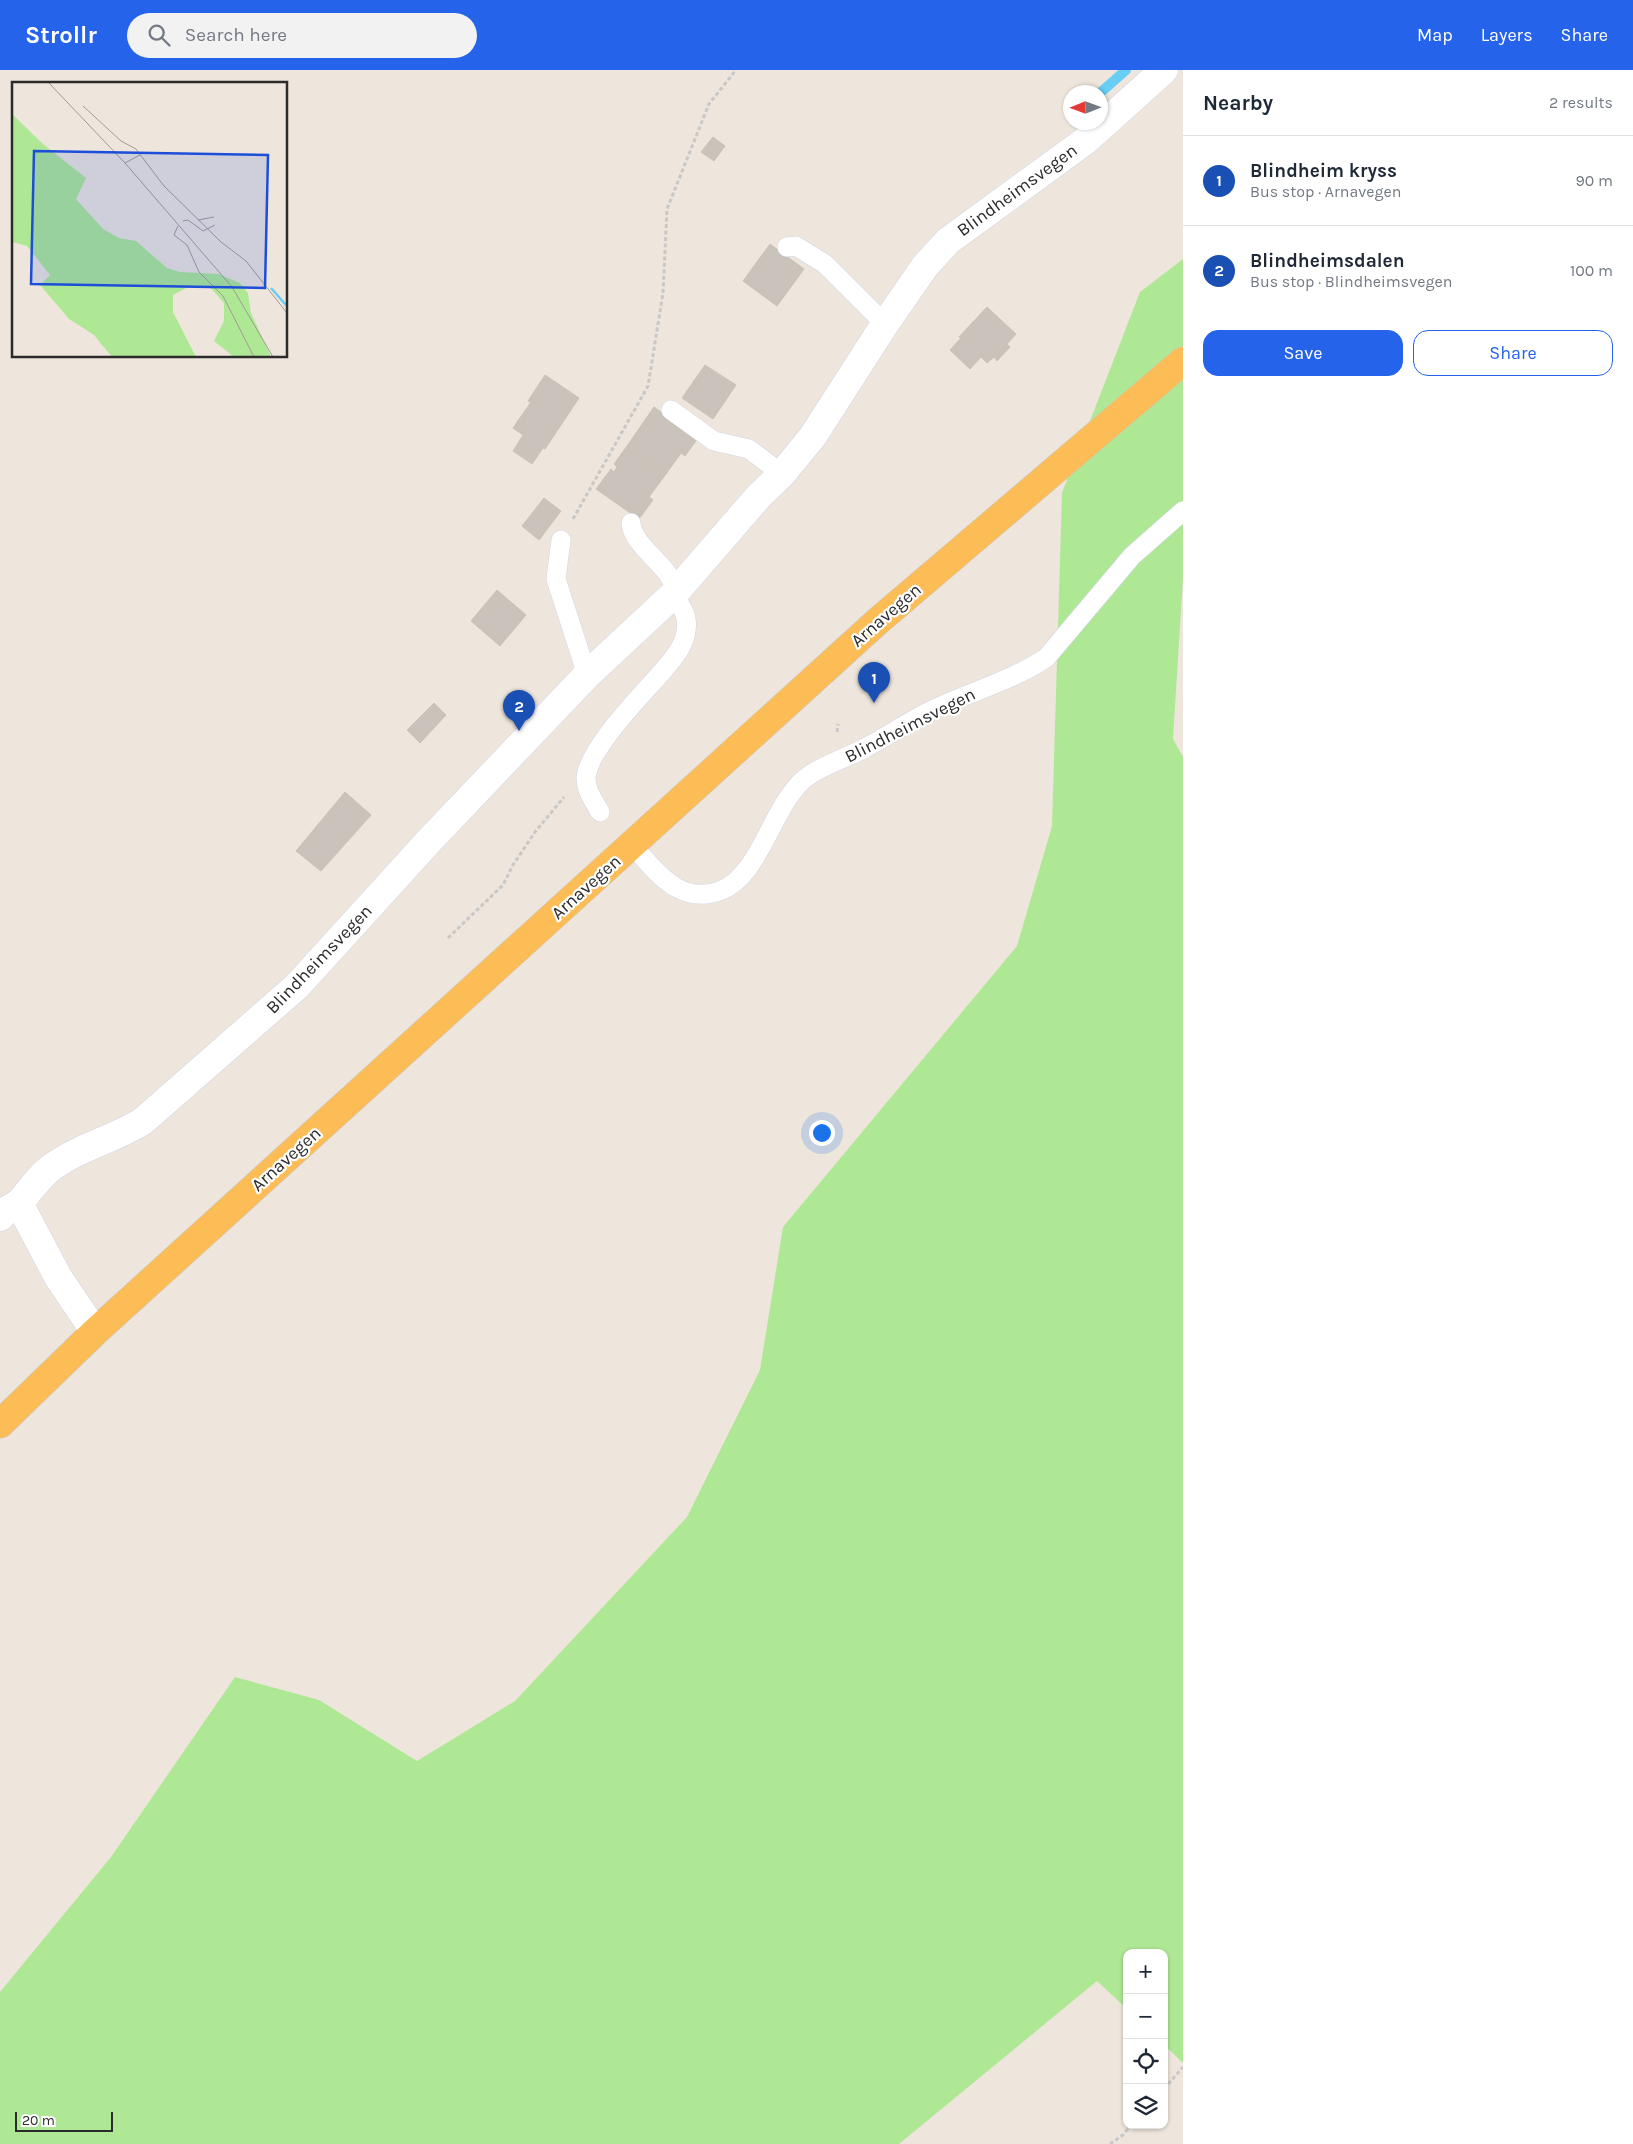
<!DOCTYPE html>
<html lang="en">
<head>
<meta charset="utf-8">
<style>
  :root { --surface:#fff; --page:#f2f2f3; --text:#1f2937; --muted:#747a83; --line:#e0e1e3; --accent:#2563eb }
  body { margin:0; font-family:Karla,sans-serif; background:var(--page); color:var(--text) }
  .controls { position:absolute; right:15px; bottom:15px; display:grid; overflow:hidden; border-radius:10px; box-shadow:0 1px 4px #0004 }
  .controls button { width:45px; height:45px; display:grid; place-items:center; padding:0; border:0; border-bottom:1px solid var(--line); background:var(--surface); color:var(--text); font:25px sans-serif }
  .compass { position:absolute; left:1063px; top:15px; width:45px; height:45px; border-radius:50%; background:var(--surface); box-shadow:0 1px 4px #0004; rotate:269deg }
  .scale { position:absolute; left:15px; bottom:12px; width:98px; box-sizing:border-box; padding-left:5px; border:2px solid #2b2b2b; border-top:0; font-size:14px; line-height:18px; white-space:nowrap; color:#2b2b2b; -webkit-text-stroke:4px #fff; paint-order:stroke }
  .you { position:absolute; left:821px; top:1062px; width:18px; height:18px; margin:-12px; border:4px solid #fff; border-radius:50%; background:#1a73e8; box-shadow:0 0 0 8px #1a73e833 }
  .badge { display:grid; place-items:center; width:32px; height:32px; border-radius:50%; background:var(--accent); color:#fff; font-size:16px; font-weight:700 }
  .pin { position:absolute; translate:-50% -41px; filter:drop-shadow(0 1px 2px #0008) }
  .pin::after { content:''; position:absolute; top:26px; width:18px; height:15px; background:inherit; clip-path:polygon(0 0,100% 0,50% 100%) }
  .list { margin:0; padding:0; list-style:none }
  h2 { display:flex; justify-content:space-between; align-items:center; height:65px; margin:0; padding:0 20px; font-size:21px }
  h2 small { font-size:16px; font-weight:400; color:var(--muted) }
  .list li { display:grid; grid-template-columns:32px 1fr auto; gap:15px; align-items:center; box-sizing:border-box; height:90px; padding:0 20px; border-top:1px solid var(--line) }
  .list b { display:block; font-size:19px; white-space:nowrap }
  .list p { margin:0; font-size:16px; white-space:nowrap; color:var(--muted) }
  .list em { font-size:16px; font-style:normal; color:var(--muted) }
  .actions { display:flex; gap:10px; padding:15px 20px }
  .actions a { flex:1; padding:11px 0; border:1px solid var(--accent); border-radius:15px; text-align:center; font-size:18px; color:var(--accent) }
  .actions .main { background:var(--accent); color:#fff }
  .icon { flex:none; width:28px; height:28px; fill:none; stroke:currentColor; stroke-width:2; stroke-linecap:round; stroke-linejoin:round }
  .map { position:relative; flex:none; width:1183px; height:2074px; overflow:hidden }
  header { display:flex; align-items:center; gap:30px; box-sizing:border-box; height:70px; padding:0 25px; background:var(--accent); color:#fff }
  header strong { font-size:24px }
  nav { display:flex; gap:28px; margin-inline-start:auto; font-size:18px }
  .search { width:350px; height:45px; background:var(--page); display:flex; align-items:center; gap:12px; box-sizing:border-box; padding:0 18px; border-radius:28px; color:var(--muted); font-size:19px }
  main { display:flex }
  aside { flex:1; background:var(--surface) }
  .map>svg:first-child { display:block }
  .green { fill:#afe895 }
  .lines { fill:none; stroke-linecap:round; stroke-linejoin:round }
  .stream { stroke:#68cef6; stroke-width:10 }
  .building { fill:#c9c3bc; stroke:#c9c3b5 }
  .service-casing { stroke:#d1d4e5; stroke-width:20 }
  .minor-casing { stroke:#d1d4e5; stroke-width:29 }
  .tertiary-casing { stroke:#d1d4e5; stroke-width:29 }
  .trunk-casing { stroke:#c8c8c8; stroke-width:29 }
  .path { stroke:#c8c8c8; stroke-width:3; stroke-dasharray:4 2.5; stroke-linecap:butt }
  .service { stroke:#fff; stroke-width:19 }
  .minor { stroke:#fff; stroke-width:28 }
  .tertiary { stroke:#fff; stroke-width:28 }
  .trunk { stroke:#fcbc56; stroke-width:28 }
  .labels { text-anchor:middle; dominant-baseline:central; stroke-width:4.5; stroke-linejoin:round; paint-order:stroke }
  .street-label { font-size:18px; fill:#2b2b2b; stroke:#fff }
  .inset-river { fill:none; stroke:#68cef6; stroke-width:2.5 }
  .inset-road { fill:none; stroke:#a09b95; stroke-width:1 }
  .view { fill:#1d4ed8; fill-opacity:0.15; stroke:#1d4ed8; stroke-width:2.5 }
  .inset-edge { fill:none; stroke:#2b2b2b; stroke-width:2.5 }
</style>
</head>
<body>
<header>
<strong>Strollr</strong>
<div class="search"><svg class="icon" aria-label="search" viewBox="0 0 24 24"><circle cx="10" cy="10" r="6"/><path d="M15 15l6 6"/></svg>Search here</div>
<nav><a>Map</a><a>Layers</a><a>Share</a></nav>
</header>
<main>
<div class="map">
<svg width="1183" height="2074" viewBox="0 0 1183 2074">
  <rect width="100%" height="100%" fill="#eee6dc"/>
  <polygon class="green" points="1183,189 1183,507 1173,669 1183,687 1183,1993 1164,1975 1164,1883 1127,1883 1127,1939 1097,1911 899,2074 0,2074 0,1922 111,1787 235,1607 319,1630 417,1691 515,1631 687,1447 760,1300 783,1157 1017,876 1052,756 1062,423 1140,222"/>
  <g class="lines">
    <polyline class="stream" points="1100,23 1126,0"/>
  </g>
  <g class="building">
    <polygon points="713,67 725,76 714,91 701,82"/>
    <polygon points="770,174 804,199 777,236 743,211"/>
    <polygon points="987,237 1016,264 1007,274 1010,277 997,291 994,287 987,293 981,287 970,299 950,280 961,268 959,267"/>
    <polygon points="705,295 736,315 713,349 682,328"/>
    <polygon points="545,305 579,328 545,379 543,378 532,394 513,381 523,365 513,358 531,332 528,331"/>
    <polygon points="654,337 698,368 685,386 681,383 666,404 627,376"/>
    <polygon points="627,376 666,404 649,427 653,430 639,449 596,419 611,399 614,402 617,397 614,394"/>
    <polygon points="544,428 561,441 539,470 522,456"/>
    <polygon points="497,520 526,545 500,576 471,551"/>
    <polygon points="434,633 446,645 420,673 407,660"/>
    <polygon points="345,722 371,745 321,801 296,781"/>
  </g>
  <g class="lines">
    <defs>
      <g id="service">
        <polyline points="787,177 796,176 825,194 885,254"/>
        <polyline points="671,340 714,371 749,379 782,404"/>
        <polyline points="561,470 556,509 587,605"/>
        <path d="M600 742C594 731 586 721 586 708 588 679 641 626 661 603 671 591 684 578 686 561 689 542 679 537 674 522 673 519 673 514 672 511 665 494 632 474 631 453"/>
        <path d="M642 786C664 812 687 834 722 820 763 803 773 728 811 704 827 694 846 688 863 679 886 667 908 652 932 640 970 622 1011 611 1046 588L1132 486 1183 441"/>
      </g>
      <polyline id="minor" points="0,1147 7,1140 19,1133"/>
      <path id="tertiary" d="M95 1262 58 1207 19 1133C28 1123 37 1110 47 1101 75 1078 113 1070 143 1051L297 916 428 772 587 605 674 524 758 427 782 404 813 366 885 254 925 196 948 171 1085 71 1164 0"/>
      <polyline id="trunk" points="0,1354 95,1262 878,551 1183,291"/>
    </defs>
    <use href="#service" class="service-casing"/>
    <use href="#minor" class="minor-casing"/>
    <use href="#tertiary" class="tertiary-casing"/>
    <use href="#trunk" class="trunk-casing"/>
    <g class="path">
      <polyline points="573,449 648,316 663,223 667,139 709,34 736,0"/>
      <polyline points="837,662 838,654"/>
      <polyline points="448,868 503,815 513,795 535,762 564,727"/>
      <polyline points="1164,2019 1183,1997"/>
      <polyline points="1110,2074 1123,2065 1131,2055"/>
    </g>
    <use href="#service" class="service"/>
    <use href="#minor" class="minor"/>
    <use href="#tertiary" class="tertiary"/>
    <use href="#trunk" class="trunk"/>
  </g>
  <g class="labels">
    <g class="street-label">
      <text transform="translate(1017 120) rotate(-36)">Blindheimsvegen</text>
      <text transform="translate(886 545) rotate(-41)">Arnavegen</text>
      <text transform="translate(910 655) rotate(-27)">Blindheimsvegen</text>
      <text transform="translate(586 817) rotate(-42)">Arnavegen</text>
      <text transform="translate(319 889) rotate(-46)">Blindheimsvegen</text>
      <text transform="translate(286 1089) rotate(-42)">Arnavegen</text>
    </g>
  </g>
  <g transform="translate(12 12)">
    <rect width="275" height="275" fill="#eee6dc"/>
    <path d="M0 32 31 62 74 96 64 117 91 147 107 156 124 159 155 186 168 190 206 192 228 201 236 211 239 231 259 275H222L202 259 212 239V221L198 205 178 204 161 213V230L184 275H100L82 253 57 237 28 203 38 193 15 164 0 160Z" fill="#afe895"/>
    <path class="inset-river" d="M259 206 274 223"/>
    <path class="inset-road" d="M36 0 113 81 220 205 261 275M71 24 109 59 124 67 152 104 209 160 234 179 275 231M113 81 128 73M186 138 202 135M171 139 176 138 191 149 203 143M166 144 162 153 175 163 187 190 211 214 242 275"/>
    <path class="view" d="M22 69 256 73 253 206 19 202Z"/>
    <rect width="275" height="275" class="inset-edge"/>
  </g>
</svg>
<div class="controls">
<button>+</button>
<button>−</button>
<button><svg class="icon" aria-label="locate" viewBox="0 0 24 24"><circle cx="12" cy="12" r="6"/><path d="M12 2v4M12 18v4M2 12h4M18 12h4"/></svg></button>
<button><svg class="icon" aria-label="layers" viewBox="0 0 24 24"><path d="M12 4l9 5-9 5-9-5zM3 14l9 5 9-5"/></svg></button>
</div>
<svg class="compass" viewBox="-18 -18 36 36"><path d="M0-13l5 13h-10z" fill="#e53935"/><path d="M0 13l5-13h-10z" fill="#747a83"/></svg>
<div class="scale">20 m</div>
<div class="you"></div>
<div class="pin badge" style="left:874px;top:633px;background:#1a4fb4">1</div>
<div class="pin badge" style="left:519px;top:661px;background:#1a4fb4">2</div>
</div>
<aside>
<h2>Nearby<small>2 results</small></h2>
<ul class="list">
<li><span class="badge" style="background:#1a4fb4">1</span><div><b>Blindheim kryss</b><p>Bus stop · Arnavegen</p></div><em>90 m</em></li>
<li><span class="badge" style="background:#1a4fb4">2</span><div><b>Blindheimsdalen</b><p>Bus stop · Blindheimsvegen</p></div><em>100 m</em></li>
</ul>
<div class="actions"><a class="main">Save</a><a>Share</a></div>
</aside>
</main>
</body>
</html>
